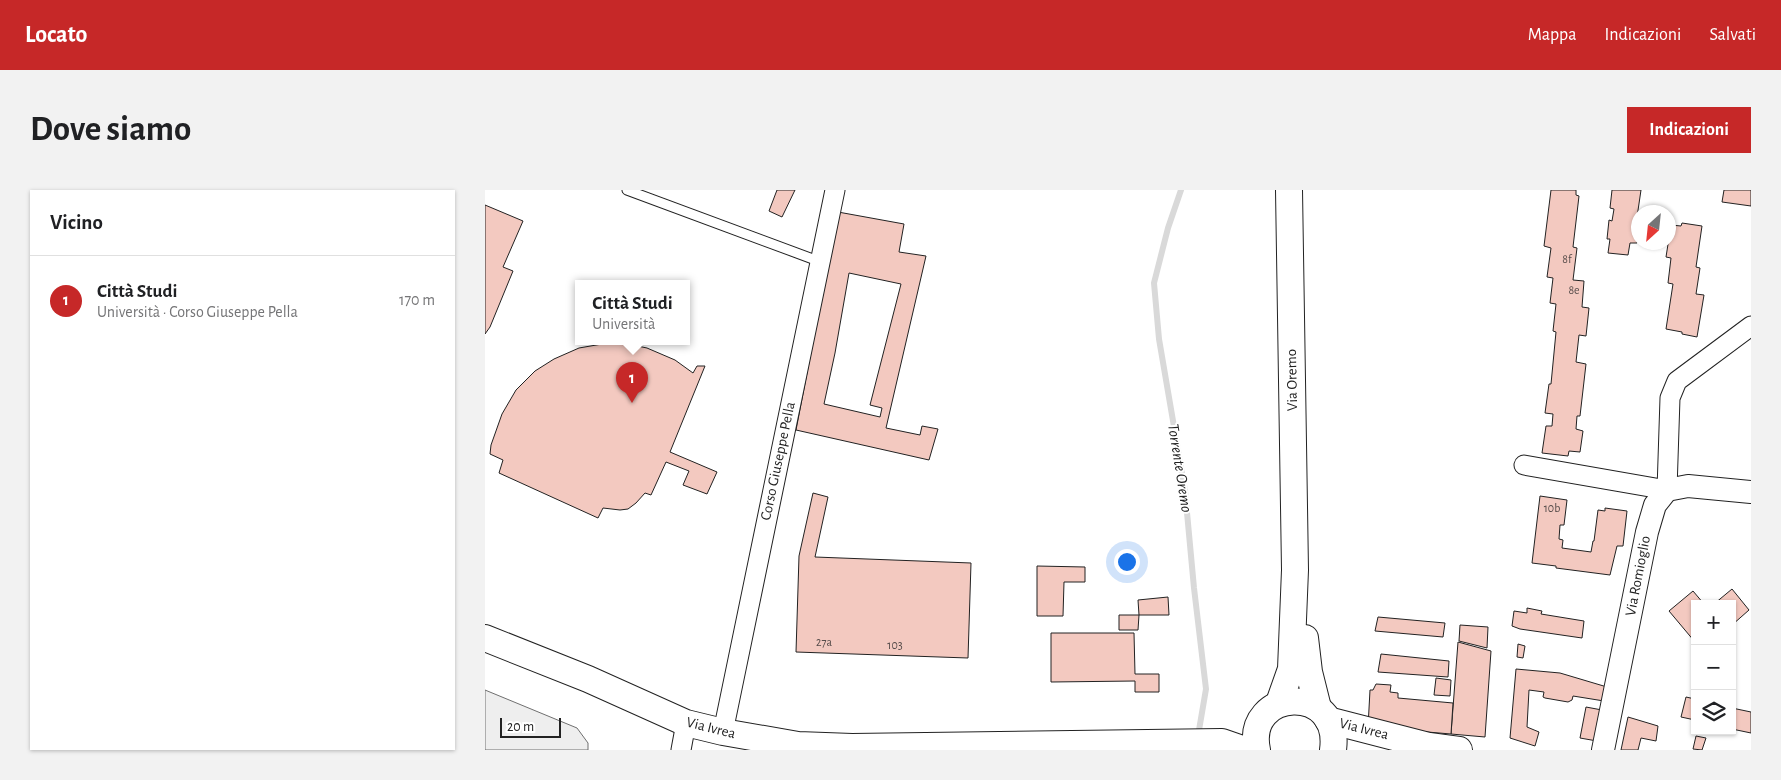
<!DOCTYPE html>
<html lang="it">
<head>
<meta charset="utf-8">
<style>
  :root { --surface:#fff; --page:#f2f2f2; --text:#202124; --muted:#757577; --line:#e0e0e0; --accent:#c62828 }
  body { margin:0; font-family:"Alegreya Sans",sans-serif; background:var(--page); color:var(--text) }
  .controls { position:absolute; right:15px; bottom:15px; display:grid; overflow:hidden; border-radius:0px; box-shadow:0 1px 4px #0004 }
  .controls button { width:45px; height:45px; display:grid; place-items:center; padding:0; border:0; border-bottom:1px solid var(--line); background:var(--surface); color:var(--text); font:25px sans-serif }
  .compass { position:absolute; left:1146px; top:15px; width:45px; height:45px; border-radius:50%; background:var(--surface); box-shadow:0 1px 4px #0004; rotate:207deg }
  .scale { position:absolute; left:15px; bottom:12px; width:61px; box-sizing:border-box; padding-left:5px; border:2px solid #222; border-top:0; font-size:14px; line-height:18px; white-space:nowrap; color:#222; -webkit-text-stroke:4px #fff; paint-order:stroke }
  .you { position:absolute; left:641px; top:371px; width:18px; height:18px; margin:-12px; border:4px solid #fff; border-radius:50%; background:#1a73e8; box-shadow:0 0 0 8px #1a73e833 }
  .badge { display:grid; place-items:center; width:32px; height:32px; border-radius:50%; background:var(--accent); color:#fff; font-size:16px; font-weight:700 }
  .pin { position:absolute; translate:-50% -41px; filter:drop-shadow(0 1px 2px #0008) }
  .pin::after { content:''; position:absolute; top:26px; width:18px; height:15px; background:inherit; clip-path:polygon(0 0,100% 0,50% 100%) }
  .popup { position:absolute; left:90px; top:90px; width:115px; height:65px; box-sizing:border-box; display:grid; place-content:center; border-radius:0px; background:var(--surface); filter:drop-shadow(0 1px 4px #0005); font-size:16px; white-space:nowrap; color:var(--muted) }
  .popup b { font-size:19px; color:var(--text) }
  .popup::after { content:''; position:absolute; left:50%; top:100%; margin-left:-10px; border:10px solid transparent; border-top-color:var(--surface) }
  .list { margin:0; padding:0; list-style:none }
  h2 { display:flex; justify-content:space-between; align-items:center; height:65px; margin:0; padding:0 20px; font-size:21px }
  h2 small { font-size:16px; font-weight:400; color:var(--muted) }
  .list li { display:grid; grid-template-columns:32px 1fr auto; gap:15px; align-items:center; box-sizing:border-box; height:90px; padding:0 20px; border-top:1px solid var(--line) }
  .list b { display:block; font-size:19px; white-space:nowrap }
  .list p { margin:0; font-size:16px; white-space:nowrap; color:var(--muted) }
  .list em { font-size:16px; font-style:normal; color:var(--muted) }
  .icon { flex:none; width:28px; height:28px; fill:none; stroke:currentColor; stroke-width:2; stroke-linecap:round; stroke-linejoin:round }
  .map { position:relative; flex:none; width:1266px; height:560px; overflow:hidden; border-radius:0px }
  header { display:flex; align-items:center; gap:30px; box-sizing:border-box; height:70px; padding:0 25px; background:var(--accent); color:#fff }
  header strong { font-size:24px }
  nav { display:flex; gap:28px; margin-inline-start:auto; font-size:18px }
  .intro { display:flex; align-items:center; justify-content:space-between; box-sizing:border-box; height:120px; padding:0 30px }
  h1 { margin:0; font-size:35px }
  .button { padding:12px 22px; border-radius:0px; background:var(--accent); color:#fff; font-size:18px; font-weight:700 }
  main { display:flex; gap:30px; padding:0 30px }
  aside { flex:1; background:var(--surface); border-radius:0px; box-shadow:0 1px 4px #0004 }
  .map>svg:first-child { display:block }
  .green { fill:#eee; stroke:#6f6f6f }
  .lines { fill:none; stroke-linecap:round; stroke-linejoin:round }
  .stream { stroke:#d9d9d9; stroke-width:6 }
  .building { fill:#f3c9c0; stroke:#222; fill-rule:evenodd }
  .service-casing { stroke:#222; stroke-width:11 }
  .minor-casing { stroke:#222; stroke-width:21 }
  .tertiary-casing { stroke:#222; stroke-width:24 }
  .secondary-casing { stroke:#222; stroke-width:28 }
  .service { stroke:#fff; stroke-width:9 }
  .minor { stroke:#fff; stroke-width:19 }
  .tertiary { stroke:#fff; stroke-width:22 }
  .secondary { stroke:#fff; stroke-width:26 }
  .labels { text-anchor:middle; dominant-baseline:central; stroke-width:4; stroke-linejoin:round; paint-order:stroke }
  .number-label { font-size:12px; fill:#564c4a }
  .street-label { font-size:15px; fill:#222; stroke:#fff }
  .water-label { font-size:16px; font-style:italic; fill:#222; stroke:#fff }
</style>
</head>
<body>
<header>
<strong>Locato</strong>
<nav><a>Mappa</a><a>Indicazioni</a><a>Salvati</a></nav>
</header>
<div class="intro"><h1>Dove siamo</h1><a class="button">Indicazioni</a></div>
<main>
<aside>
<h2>Vicino<small></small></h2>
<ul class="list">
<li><span class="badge">1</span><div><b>Città Studi</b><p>Università · Corso Giuseppe Pella</p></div><em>170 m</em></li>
</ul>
</aside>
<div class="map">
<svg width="1266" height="560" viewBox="0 0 1266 560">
  <rect width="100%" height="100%" fill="#fff"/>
  <polygon class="green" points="0,500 92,538 103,553 103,560 0,560"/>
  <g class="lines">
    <polyline class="stream" points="696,0 683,38 669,93 674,149 700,301 709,398 721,499 713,546"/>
  </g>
  <g class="building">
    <polygon points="292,0 310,0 297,27 284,21"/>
    <polygon points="1066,0 1091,0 1091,5 1094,6 1088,57 1092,58 1088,90 1099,91 1097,117 1104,118 1101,146 1094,145 1091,172 1101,174 1095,226 1092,226 1091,239 1098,241 1095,262 1084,261 1083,266 1057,263 1061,236 1067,236 1068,224 1060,223 1064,194 1066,194 1071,142 1068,141 1071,114 1065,113 1068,88 1062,87 1066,58 1059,56"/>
    <polygon points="1127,0 1156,0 1151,34 1154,35 1152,53 1145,53 1143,65 1123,63 1125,49 1122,49 1124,30 1127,31 1129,19 1125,18"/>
    <polygon points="1239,0 1266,0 1266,16 1237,12"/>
    <polygon points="0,15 38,31 18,77 28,81 5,137 0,144"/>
    <path d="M353 22 419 34 414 62 441 66 401 238 435 245 437 236 453 239 444 270 311 240ZM364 83 416 94 385 215 397 218 395 227 339 214 350 163Z"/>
    <polygon points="1197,33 1217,36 1211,77 1215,78 1211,104 1219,105 1212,147 1197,144 1197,142 1181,139 1188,94 1183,93 1186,68 1181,67 1186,35 1196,36"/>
    <polygon points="117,154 143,154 162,158 190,170 208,183 212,176 220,176 185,262 232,282 222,304 198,295 204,281 181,272 166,305 160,303 151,313 143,319 135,320 118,318 113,328 14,283 18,270 5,264 6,255 17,224 31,200 50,181 69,169 94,158"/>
    <polygon points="328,303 343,307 330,367 486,373 483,468 311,462 314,366"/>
    <polygon points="1055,306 1082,310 1079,335 1075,335 1074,349 1078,350 1077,358 1106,362 1108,351 1109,351 1113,320 1120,321 1120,318 1142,321 1138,356 1132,356 1125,385 1071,378 1071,376 1047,373"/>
    <polygon points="552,376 600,377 600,392 579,392 578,426 552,426"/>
    <polygon points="1247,399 1264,420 1247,435 1247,414 1229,414"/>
    <polygon points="1208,401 1219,414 1210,414 1210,452 1184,421"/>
    <polygon points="683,407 684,425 654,425 653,410"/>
    <polygon points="1042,418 1057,421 1056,424 1099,431 1097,448 1035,439 1027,436 1029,421 1042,423"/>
    <polygon points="634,425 654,425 653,440 634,440"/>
    <polygon points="893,427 960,433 958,447 890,441"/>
    <polygon points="975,435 1003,437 1002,458 974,451"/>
    <polygon points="566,443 649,443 650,484 674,484 674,502 650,502 650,491 566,492"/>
    <polygon points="973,452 1006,461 1000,547 966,544"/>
    <polygon points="1033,454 1040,456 1038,468 1032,467"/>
    <polygon points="896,464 964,471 963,487 893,482"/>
    <polygon points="1031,479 1075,483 1122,497 1119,511 1088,506 1087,510 1083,512 1060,508 1058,507 1059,502 1044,500 1042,537 1054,542 1050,556 1025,548"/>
    <polygon points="951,488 966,490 965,506 949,505"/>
    <polygon points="891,494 906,495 905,502 913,503 913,508 968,513 966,544 883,537 885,500 888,500"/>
    <polygon points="1201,507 1210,509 1210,530 1196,527"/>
    <polygon points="1101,517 1117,520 1112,551 1095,548"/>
    <polygon points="1247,518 1266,522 1266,543 1247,539"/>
    <polygon points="1143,527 1173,536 1171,551 1156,548 1153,560 1136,560"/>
    <polygon points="1211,546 1221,548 1217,560 1208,559"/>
  </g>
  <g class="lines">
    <defs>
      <polyline id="service" points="142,0 336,72"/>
      <g id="minor">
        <polyline points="1039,275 1182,300 1185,208 1192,191 1266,136"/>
        <polyline points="238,542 350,0"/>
        <polyline points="196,560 201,533"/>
      </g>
      <polyline id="tertiary" points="1118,560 1162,342 1170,315 1182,300 1203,296 1266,302"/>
      <g id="secondary">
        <polyline points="0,448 103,489 201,533 238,542 313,555 367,557 737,552 760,560"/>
        <polyline points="820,448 824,482 833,518"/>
        <polyline points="794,513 806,479 810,380 804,0"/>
        <polyline points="843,530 944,556 974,560"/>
        <path d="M772 560C759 498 857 493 848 560"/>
      </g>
    </defs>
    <use href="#service" class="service-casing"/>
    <use href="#minor" class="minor-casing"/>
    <use href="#tertiary" class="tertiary-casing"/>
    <use href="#secondary" class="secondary-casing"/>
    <use href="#service" class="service"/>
    <use href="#minor" class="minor"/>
    <use href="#tertiary" class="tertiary"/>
    <use href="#secondary" class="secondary"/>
  </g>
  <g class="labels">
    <g class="number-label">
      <text x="1082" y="69">8f</text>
      <text x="1089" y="100">8e</text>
      <text x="1067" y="318">10b</text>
      <text x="339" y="452">27a</text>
      <text x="410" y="455">103</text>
    </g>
    <g class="street-label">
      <text transform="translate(807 190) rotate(-91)">Via Oremo</text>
      <text transform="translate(293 271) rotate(-78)">Corso Giuseppe Pella</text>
      <text transform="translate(1153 386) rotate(-79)">Via Romioglio</text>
      <text transform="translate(226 538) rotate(14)">Via Ivrea</text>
      <text transform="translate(879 539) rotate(14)">Via Ivrea</text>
    </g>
    <g class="water-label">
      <text transform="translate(695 278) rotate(81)">Torrente Oremo</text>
    </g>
  </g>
</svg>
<div class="controls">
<button>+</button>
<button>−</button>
<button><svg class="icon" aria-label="layers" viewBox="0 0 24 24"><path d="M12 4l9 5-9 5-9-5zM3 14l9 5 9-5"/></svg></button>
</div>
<svg class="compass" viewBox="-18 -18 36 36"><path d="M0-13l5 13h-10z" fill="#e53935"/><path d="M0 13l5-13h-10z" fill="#757577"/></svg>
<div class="scale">20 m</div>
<div class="you"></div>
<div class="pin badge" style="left:147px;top:213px">1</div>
<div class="popup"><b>Città Studi</b>Università</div>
</div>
</main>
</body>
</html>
